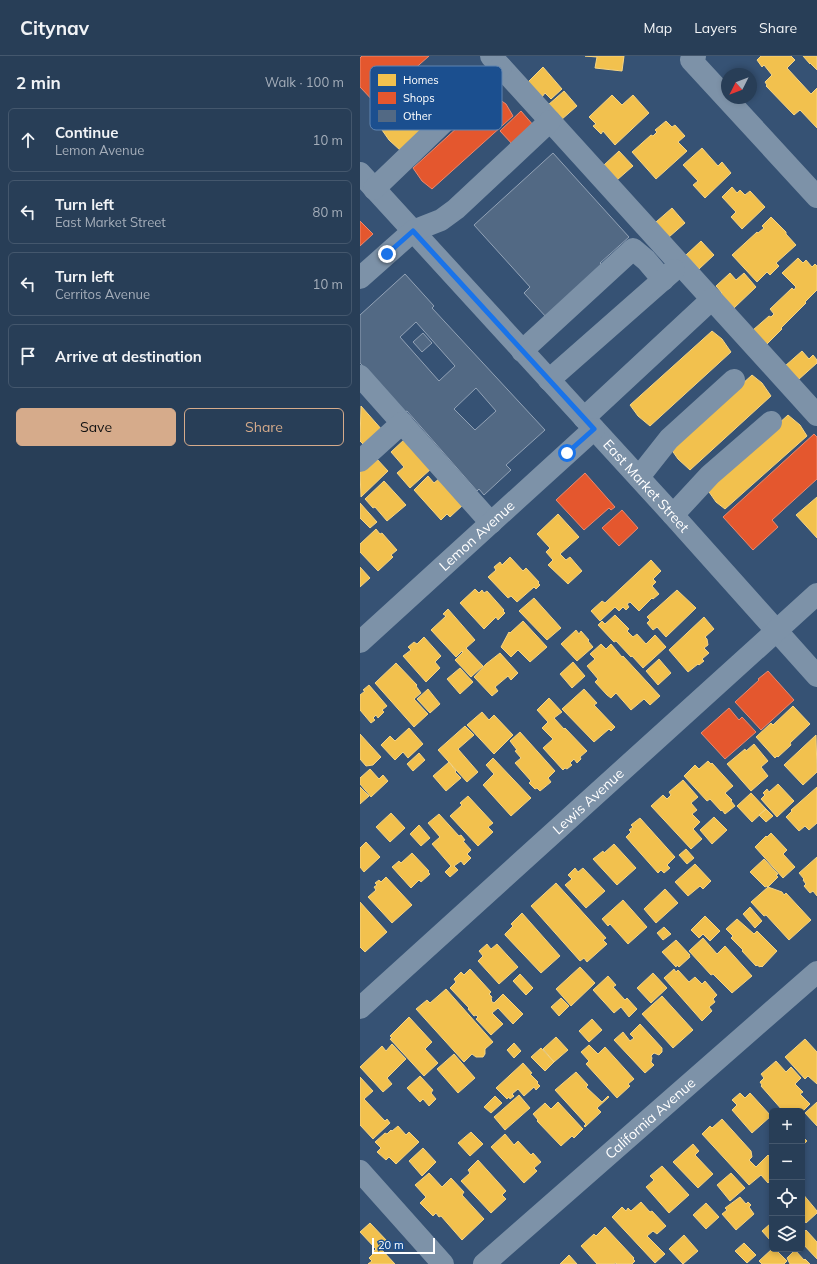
<!DOCTYPE html>
<html lang="en">
<head>
<meta charset="utf-8">
<style>
  :root { --surface:#283e57; --page:#344961; --text:#f1f3f6; --muted:#a5aeba; --line:#44576d; --accent:#d6ab8b }
  body { margin:0; font-family:Mulish,sans-serif; background:var(--page); color:var(--text) }
  .controls { position:absolute; right:12px; bottom:12px; display:grid; overflow:hidden; border-radius:6px; box-shadow:0 2px 6px #0003 }
  .controls button { width:36px; height:36px; display:grid; place-items:center; padding:0; border:0; border-bottom:1px solid var(--line); background:var(--surface); color:var(--text); font:20px sans-serif }
  .compass { position:absolute; left:361px; top:12px; width:36px; height:36px; border-radius:50%; background:var(--surface); box-shadow:0 2px 6px #0003; rotate:228deg }
  .scale { position:absolute; left:12px; bottom:10px; width:63px; box-sizing:border-box; padding-left:4px; border:2px solid #fff; border-top:0; font-size:11px; line-height:14px; white-space:nowrap; color:#fff; -webkit-text-stroke:3px #1b4f8f; paint-order:stroke }
  .stop { position:absolute; width:12px; height:12px; margin:-9px; border:3px solid #1a73e8; border-radius:50%; background:#fff }
  .stop.end { background:#1a73e8; border-color:#fff; box-shadow:0 1px 4px #0008 }
  .list { margin:0; padding:0; list-style:none }
  h2 { display:flex; justify-content:space-between; align-items:center; height:52px; margin:0; padding:0 16px; font-size:17px }
  h2 small { font-size:13px; font-weight:400; color:var(--muted) }
  .list li { display:grid; grid-template-columns:26px 1fr auto; gap:12px; align-items:center; box-sizing:border-box; height:64px; margin:0 8px 8px; padding:0 8px; border:1px solid var(--line); border-radius:6px }
  .list b { display:block; font-size:15px; white-space:nowrap }
  .list p { margin:0; font-size:13px; white-space:nowrap; color:var(--muted) }
  .list em { font-size:13px; font-style:normal; color:var(--muted) }
  .actions { display:flex; gap:8px; padding:12px 16px }
  .actions a { flex:1; padding:9px 0; border:1px solid var(--accent); border-radius:6px; text-align:center; font-size:14px; color:var(--accent) }
  .actions .main { background:var(--accent); color:#111 }
  .icon { flex:none; width:22px; height:22px; fill:none; stroke:currentColor; stroke-width:2; stroke-linecap:round; stroke-linejoin:round }
  .map { position:relative; flex:none; width:457px; height:1208px; overflow:hidden }
  header { display:flex; align-items:center; gap:24px; box-sizing:border-box; height:56px; padding:0 20px; background:var(--surface); border-bottom:1px solid var(--line) }
  header strong { font-size:19px }
  nav { display:flex; gap:22px; margin-inline-start:auto; font-size:14px }
  main { display:flex }
  aside { flex:1; background:var(--surface) }
  .map>svg:first-child { display:block }
  .homes { fill:#f2c14e; stroke:#f6d483 }
  .shops { fill:#e4572e; stroke:#ec896d }
  .building { fill:#526984; stroke:#92a2b6; fill-rule:evenodd }
  .lines { fill:none; stroke-linecap:round; stroke-linejoin:round }
  .minor { stroke:#7d92a8; stroke-width:22 }
  .route { stroke:#1a73e8; stroke-width:5 }
  .labels { text-anchor:middle; dominant-baseline:central; stroke-width:4; stroke-linejoin:round; paint-order:stroke }
  .street-label { font-size:14px; fill:#fff; stroke:#1b4f8f }
  .key { fill:#1b4f8f; stroke:#5f84b1; stroke-width:1 }
  .key-label { font-size:11px; fill:#fff }
</style>
</head>
<body>
<header>
<strong>Citynav</strong>
<nav><a>Map</a><a>Layers</a><a>Share</a></nav>
</header>
<main>
<aside>
<h2>2 min<small>Walk · 100 m</small></h2>
<ul class="list">
<li><svg class="icon" aria-label="ahead" viewBox="0 0 24 24"><path d="M12 20V5M6 11l6-6 6 6"/></svg><div><b>Continue</b><p>Lemon Avenue</p></div><em>10 m</em></li>
<li><svg class="icon" aria-label="left" viewBox="0 0 24 24"><path d="M17 20v-9H6M10 6l-5 5 5 5"/></svg><div><b>Turn left</b><p>East Market Street</p></div><em>80 m</em></li>
<li><svg class="icon" aria-label="left" viewBox="0 0 24 24"><path d="M17 20v-9H6M10 6l-5 5 5 5"/></svg><div><b>Turn left</b><p>Cerritos Avenue</p></div><em>10 m</em></li>
<li><svg class="icon" aria-label="arrive" viewBox="0 0 24 24"><path d="M6 21V4h12l-3 4 3 4H6"/></svg><div><b>Arrive at destination</b></div></li>
</ul>
<div class="actions"><a class="main">Save</a><a>Share</a></div>
</aside>
<div class="map">
<svg width="457" height="1208" viewBox="0 0 457 1208">
  <rect width="100%" height="100%" fill="#365274"/>
  <g class="homes">
    <polygon points="225,0 264,0 262,15 235,12 237,1"/>
    <polygon points="401,0 431,0 435,4 427,12 451,38 457,32 457,72 440,54 434,59 406,30 407,29 405,26 412,19 404,9 402,11 397,4"/>
    <polygon points="443,0 457,0 457,14 450,7 450,8"/>
    <polygon points="183,11 202,33 191,43 185,37 182,41 168,26"/>
    <polygon points="83,18 93,26 102,38 41,95 29,84 22,74"/>
    <polygon points="204,35 217,50 201,64 188,49"/>
    <polygon points="252,39 262,49 273,39 289,57 255,89 243,75 241,78 233,70 236,68 229,61"/>
    <polygon points="306,65 312,71 315,69 325,80 318,86 327,95 296,123 272,96 291,79 293,80 297,76 295,74"/>
    <polygon points="342,92 358,110 362,106 371,117 345,142 333,129 338,125 323,109"/>
    <polygon points="259,95 273,110 257,124 244,109"/>
    <polygon points="372,131 377,137 380,134 385,139 390,135 405,151 382,173 371,161 376,156 362,141"/>
    <polygon points="312,152 325,167 309,181 296,166"/>
    <polygon points="411,161 426,176 426,178 436,189 416,207 419,210 410,219 407,216 397,226 372,199 397,176 398,177 404,172 402,170"/>
    <polygon points="341,185 354,199 339,213 326,199"/>
    <polygon points="438,202 443,207 446,204 452,211 455,208 457,210 457,234 445,246 446,247 421,272 422,273 407,288 393,274 409,260 411,261 414,258 410,253 432,232 434,234 436,231 422,217"/>
    <polygon points="370,217 376,224 384,217 396,231 374,252 361,238 362,237 356,230"/>
    <polygon points="352,275 362,283 371,296 290,370 278,360 270,349"/>
    <polygon points="442,295 449,303 453,299 457,304 457,307 438,324 425,310"/>
    <polygon points="392,319 402,327 411,340 330,414 318,403 311,393"/>
    <polygon points="1,350 23,375 6,391 0,385"/>
    <polygon points="428,359 440,369 447,380 365,453 356,446 347,433"/>
    <polygon points="46,382 72,412 50,432 37,417 44,411 31,396"/>
    <polygon points="16,402 28,415 1,441 0,416"/>
    <polygon points="68,420 74,427 80,422 104,448 90,461 87,458 81,464 54,434"/>
    <polygon points="24,425 46,449 27,465 15,451 13,452 5,443"/>
    <polygon points="457,441 457,482 436,459"/>
    <polygon points="0,447 17,466 10,472 0,462"/>
    <polygon points="198,458 219,481 200,498 206,504 210,501 222,515 208,528 188,509 193,504 186,496 190,492 177,478"/>
    <polygon points="16,473 20,478 22,477 37,494 31,499 33,501 18,515 0,496 0,488"/>
    <polygon points="150,501 163,515 166,512 179,526 178,527 180,529 176,533 174,531 157,546 151,540 148,542 128,521 136,514 134,511 140,506 142,509"/>
    <polygon points="291,504 301,515 293,523 296,526 292,530 299,538 293,543 292,542 279,555 270,546 267,548 269,551 266,554 263,551 259,555 255,551 240,565 231,555 242,545 245,547"/>
    <polygon points="0,511 10,522 0,531"/>
    <polygon points="115,533 119,537 122,534 124,537 127,535 144,554 143,555 145,557 138,564 136,561 124,573 100,547"/>
    <polygon points="317,534 336,552 306,581 297,571 293,574 287,567 290,564 287,561"/>
    <polygon points="174,542 201,572 187,584 159,555"/>
    <polygon points="88,553 115,584 106,592 123,610 111,621 95,604 103,596 102,595 96,601 71,574 86,560 83,558"/>
    <polygon points="255,559 269,573 267,575 273,581 277,578 286,588 295,579 306,591 283,612 272,600 271,601 256,585 254,586 238,569 242,565 245,568"/>
    <polygon points="344,561 354,573 345,581 347,583 348,589 344,592 349,597 342,603 344,605 339,609 338,608 328,616 309,594"/>
    <polygon points="163,565 187,591 170,606 158,594 151,601 141,591 149,576 150,577"/>
    <polygon points="216,574 219,578 221,575 229,584 228,585 233,591 217,605 201,588"/>
    <polygon points="64,581 81,600 75,606 80,612 66,626 43,600 51,594 48,591 54,586 57,588"/>
    <polygon points="241,588 246,593 251,588 262,601 263,600 300,640 290,649 284,643 271,654 256,637 251,642 247,639 235,626 238,623 227,610 235,603 230,598"/>
    <polygon points="140,597 158,617 151,624 148,620 135,631 138,635 132,640 114,621 126,608"/>
    <polygon points="299,603 311,617 298,629 286,615"/>
    <polygon points="213,606 225,620 212,632 200,618"/>
    <polygon points="36,607 57,629 56,630 61,637 54,643 68,658 54,671 15,627"/>
    <polygon points="100,612 113,626 100,638 87,623"/>
    <polygon points="9,629 27,650 22,654 24,656 18,662 16,659 13,662 15,664 11,667 0,654 0,639 5,635 3,634"/>
    <polygon points="68,633 80,648 70,657 57,643"/>
    <polygon points="224,633 237,647 234,649 255,671 251,675 249,673 234,686 202,653"/>
    <polygon points="189,642 202,656 194,662 204,673 205,672 227,695 220,701 221,703 217,707 214,703 210,707 212,709 207,713 205,712 203,714 183,692 193,683 182,672 188,666 177,654"/>
    <polygon points="433,650 450,668 430,687 431,689 418,701 417,700 415,702 396,681 411,667 413,669"/>
    <polygon points="122,656 129,664 134,659 153,679 134,698 107,669"/>
    <polygon points="105,670 114,679 98,693 118,716 107,726 78,694"/>
    <polygon points="49,672 63,688 48,702 43,696 35,704 21,689 30,680 35,685"/>
    <polygon points="160,676 195,715 188,722 191,726 180,735 177,732 175,733 169,727 171,725 155,707 161,702 155,695 157,694 150,685"/>
    <polygon points="0,678 21,701 13,709 6,710 0,703"/>
    <polygon points="456,679 457,716 443,729 424,709"/>
    <polygon points="394,688 408,705 401,711 408,720 391,735 367,708 385,693 386,695"/>
    <polygon points="59,697 65,704 53,715 47,708"/>
    <polygon points="133,702 171,742 151,760 123,729 134,718 126,709"/>
    <polygon points="348,705 351,708 352,707 373,730 365,737 372,744 371,745 375,750 365,758 362,754 361,755 350,743 347,745 324,720 335,709 339,713"/>
    <polygon points="89,706 96,715 95,716 101,722 86,735 73,720"/>
    <polygon points="10,713 19,723 23,719 28,725 11,741 0,728 0,722"/>
    <polygon points="323,724 338,741 331,747 337,754 332,758 340,766 333,773 342,783 331,793 291,750 303,739 307,743 311,739 309,736"/>
    <polygon points="418,728 434,745 417,761 401,743 405,739 403,737 407,733 409,736"/>
    <polygon points="0,731 9,740 0,748"/>
    <polygon points="457,731 457,767 449,774 445,770 439,775 426,761 432,755 431,754"/>
    <polygon points="391,737 406,753 392,766 377,750"/>
    <polygon points="108,740 133,767 128,771 133,776 118,790 90,760 102,749 100,747"/>
    <polygon points="406,753 413,760 406,766 399,759"/>
    <polygon points="31,757 45,772 30,786 16,771"/>
    <polygon points="79,758 99,780 101,779 105,784 103,785 111,794 107,798 111,802 104,809 101,805 94,810 98,814 90,821 85,816 91,810 72,788 80,781 68,767"/>
    <polygon points="354,761 367,774 352,788 340,774"/>
    <polygon points="280,762 315,801 307,809 310,812 304,817 301,814 298,817 266,781 271,776 269,774 273,771 271,769"/>
    <polygon points="59,769 70,782 61,790 50,778"/>
    <polygon points="411,777 427,794 423,798 435,811 423,822 395,791 406,780 407,781"/>
    <polygon points="6,786 20,801 4,816 0,811 0,792"/>
    <polygon points="254,788 276,812 257,829 233,803 243,795 244,797"/>
    <polygon points="326,793 334,802 327,808 319,799"/>
    <polygon points="52,797 69,815 68,816 70,818 61,826 59,824 51,832 32,811 39,805 41,807"/>
    <polygon points="457,801 457,840 453,835 450,837 444,830 446,828 443,824 444,823 439,817"/>
    <polygon points="404,803 418,818 416,819 418,821 408,831 407,830 405,831 390,816"/>
    <polygon points="335,808 351,825 343,833 340,830 328,840 315,826"/>
    <polygon points="215,812 218,816 223,812 245,835 226,852 205,829 212,823 208,819"/>
    <polygon points="26,821 52,849 32,867 8,841 16,834 14,831 17,829 15,827 19,824 21,826"/>
    <polygon points="196,827 246,882 243,884 247,888 227,906 224,902 220,905 171,850"/>
    <polygon points="408,831 422,836 424,839 426,837 451,864 429,884 406,859 404,860 391,846"/>
    <polygon points="305,833 318,847 296,867 284,853"/>
    <polygon points="263,844 287,871 268,888 250,868 248,870 242,863"/>
    <polygon points="0,846 27,876 5,896 0,891"/>
    <polygon points="390,851 402,865 395,872 383,858"/>
    <polygon points="162,857 200,900 181,917 145,879 145,878 153,870 151,868"/>
    <polygon points="345,860 360,875 350,885 343,878 339,882 331,874"/>
    <polygon points="377,863 394,878 397,875 417,895 402,911 401,910 400,911 397,909 396,910 382,895 383,894 371,882 373,880 366,873"/>
    <polygon points="304,871 311,878 303,884 297,877"/>
    <polygon points="343,882 357,898 365,890 392,920 372,937 353,918 351,919 329,895"/>
    <polygon points="316,884 330,899 329,899 330,901 319,911 317,909 316,911 302,896"/>
    <polygon points="127,888 131,893 137,888 158,911 139,928 118,905 123,900 119,895"/>
    <polygon points="220,911 235,927 211,950 196,933"/>
    <polygon points="110,913 131,936 129,938 132,941 131,943 132,944 131,945 134,947 143,938 163,958 153,968 138,952 132,957 143,968 131,979 116,963 118,961 116,959 114,960 108,953 109,952 90,932 96,926 94,923 101,916 104,919"/>
    <polygon points="314,913 316,916 318,914 329,926 335,921 342,928 345,925 357,939 353,943 355,946 349,951 352,955 342,965 304,922"/>
    <polygon points="293,917 307,932 291,947 277,932"/>
    <polygon points="160,918 173,932 166,939 153,925"/>
    <polygon points="248,920 256,929 253,931 265,944 267,942 277,953 269,961 261,951 254,957 233,934"/>
    <polygon points="86,933 133,986 125,993 125,998 123,1001 116,1001 112,998 104,1006 56,953 67,944 70,947"/>
    <polygon points="302,940 333,974 313,992 282,958"/>
    <polygon points="201,942 209,950 199,960 191,951"/>
    <polygon points="49,961 72,986 65,993 78,1007 64,1020 30,983 32,982 30,980"/>
    <polygon points="232,963 242,974 229,986 219,975"/>
    <polygon points="280,968 302,992 302,996 299,999 294,997 291,1000 292,1002 291,1006 294,1009 285,1017 254,984 263,976 270,985 274,982 270,978"/>
    <polygon points="196,981 208,994 194,1006 183,993"/>
    <polygon points="445,983 457,996 457,1028 448,1020 445,1023 425,1001"/>
    <polygon points="154,987 161,995 154,1002 147,994"/>
    <polygon points="32,988 46,1003 27,1022 32,1028 23,1036 0,1011 22,990 26,995"/>
    <polygon points="229,989 238,998 245,991 274,1023 268,1028 270,1030 257,1042 226,1008 229,1005 221,996"/>
    <polygon points="181,992 194,1006 185,1015 171,1001"/>
    <polygon points="94,998 115,1022 98,1037 77,1013"/>
    <polygon points="416,1005 426,1016 431,1011 441,1022 435,1028 443,1036 440,1038 450,1048 442,1056 423,1055 401,1030 402,1029 400,1026 404,1022 401,1018"/>
    <polygon points="163,1007 172,1017 170,1018 178,1026 177,1027 180,1030 176,1034 174,1031 164,1040 158,1033 152,1038 154,1040 150,1043 149,1041 147,1043 136,1032"/>
    <polygon points="216,1016 228,1029 226,1031 242,1046 248,1040 249,1041 237,1052 241,1056 225,1071 224,1070 226,1068 195,1034"/>
    <polygon points="60,1020 73,1034 71,1037 76,1043 69,1050 63,1043 60,1046 47,1032"/>
    <polygon points="0,1021 13,1035 4,1043 25,1065 27,1063 30,1067 13,1083 0,1069"/>
    <polygon points="380,1037 385,1042 390,1037 411,1060 392,1077 372,1054 377,1049 372,1044"/>
    <polygon points="159,1039 170,1052 145,1074 134,1061"/>
    <polygon points="135,1040 142,1047 131,1057 124,1051"/>
    <polygon points="198,1046 223,1073 214,1082 212,1080 201,1090 177,1065 178,1064 173,1058 185,1047 191,1053"/>
    <polygon points="457,1046 457,1070 445,1057"/>
    <polygon points="362,1063 391,1095 392,1101 389,1104 396,1111 408,1099 412,1103 412,1123 408,1127 401,1119 389,1129 342,1078 350,1070 352,1072"/>
    <polygon points="38,1070 46,1079 49,1076 59,1086 36,1108 29,1101 26,1104 17,1096 21,1092 15,1086 25,1077 27,1078 31,1074 32,1075"/>
    <polygon points="111,1076 123,1088 110,1100 98,1087"/>
    <polygon points="145,1078 154,1089 158,1085 171,1099 173,1097 181,1106 174,1112 177,1115 164,1127 131,1091"/>
    <polygon points="442,1080 447,1085 442,1090"/>
    <polygon points="333,1088 339,1095 335,1099 353,1118 338,1132 313,1106"/>
    <polygon points="63,1092 76,1106 62,1120 49,1105"/>
    <polygon points="118,1104 146,1135 142,1139 146,1143 131,1157 101,1125 110,1117 108,1114"/>
    <polygon points="302,1110 329,1139 309,1157 286,1131 294,1124 290,1120"/>
    <polygon points="69,1117 82,1131 91,1122 104,1136 102,1139 124,1163 102,1184 81,1160 79,1161 76,1157 73,1160 60,1147 66,1141 55,1129"/>
    <polygon points="371,1117 385,1132 370,1145 357,1129"/>
    <polygon points="442,1137 457,1155 457,1157 446,1167 442,1162"/>
    <polygon points="380,1141 386,1148 388,1146 391,1149 389,1151 394,1158 376,1174 362,1158 367,1154 365,1152"/>
    <polygon points="281,1146 290,1156 292,1155 306,1170 297,1178 293,1175 287,1180 305,1198 295,1207 252,1161 262,1151 266,1155 268,1152 271,1155"/>
    <polygon points="346,1147 359,1161 346,1173 333,1159"/>
    <polygon points="10,1167 28,1186 21,1193 35,1208 8,1208 12,1205 9,1202 14,1197 13,1196 16,1193 0,1176"/>
    <polygon points="410,1168 412,1170 412,1182 410,1184 402,1175"/>
    <polygon points="245,1171 274,1202 273,1203 275,1205 272,1208 257,1208 256,1207 254,1208 237,1208 221,1190 234,1178 236,1180"/>
    <polygon points="446,1174 457,1186 457,1203 442,1187 442,1178"/>
    <polygon points="324,1179 338,1195 323,1208 309,1193"/>
    <polygon points="384,1187 396,1199 387,1207 375,1195"/>
    <polygon points="412,1193 415,1193 427,1205 424,1208 402,1208 399,1205"/>
    <polygon points="435,1194 444,1204 445,1203 450,1208 430,1208 427,1202"/>
    <polygon points="209,1199 217,1208 200,1208"/>
  </g>
  <g class="shops">
    <polygon points="2,0 69,0 32,33 36,38 21,51 17,47 16,48 0,31 0,2"/>
    <polygon points="133,39 146,48 153,60 72,133 62,125 53,112"/>
    <polygon points="161,55 174,70 153,89 140,75"/>
    <polygon points="0,165 13,178 0,190"/>
    <polygon points="454,378 457,381 457,423 412,464 418,471 393,494 363,461"/>
    <polygon points="225,417 255,451 251,454 249,452 224,474 196,444"/>
    <polygon points="262,454 278,472 259,490 242,472"/>
    <polygon points="408,615 434,644 401,674 375,646 399,624 398,623"/>
    <polygon points="369,652 379,664 382,661 396,676 365,703 341,677"/>
  </g>
  <g class="building">
    <polygon points="193,97 269,181 240,207 244,211 187,262 164,237 170,231 114,169"/>
    <path d="M45 218 74 250 72 252 185 374 146 409 151 414 124 439 119 433 117 435 47 355 45 356 0 307V259ZM56 266 95 310 79 325 40 281ZM116 332 136 355 115 374 94 353Z"/>
    <polygon points="63,277 72,287 62,296 53,286"/>
  </g>
  <g class="lines">
    <g class="minor">
      <polyline points="131,0 457,359"/>
      <polyline points="335,0 331,4 457,141"/>
      <path id="s1" d="M0 117 313 459 457 620"/>
      <polyline points="14,133 141,11"/>
      <polyline points="0,222 53,175 81,164 96,153 190,65"/>
      <polyline points="162,295 273,193 286,204 303,224"/>
      <polyline points="0,320 131,467"/>
      <polyline points="189,324 314,214"/>
      <polyline points="224,362 352,243"/>
      <polyline points="0,405 42,367"/>
      <polyline points="279,421 309,383 374,324"/>
      <polyline points="313,459 350,419 411,366"/>
      <path id="s2" d="M0 586 234 373"/>
      <path id="s3" d="M0 952 457 538"/>
      <polyline points="0,1115 83,1208"/>
      <path id="s4" d="M124 1208 457 916"/>
    </g>
  </g>
  <g class="lines">
    <polyline class="route" points="27,198 53,175 224,362 234,373 207,397"/>
  </g>
  <g class="labels">
    <g class="street-label">
      <text stroke="none"><textPath href="#s1" startOffset="424">East Market Street</textPath></text>
      <text stroke="none"><textPath href="#s2" startOffset="158">Lemon Avenue</textPath></text>
      <text stroke="none"><textPath href="#s3" startOffset="308">Lewis Avenue</textPath></text>
      <text stroke="none"><textPath href="#s4" startOffset="221">California Avenue</textPath></text>
    </g>
  </g>
  <rect x="10" y="10" width="132" height="64" rx="6" class="key"/>
  <rect x="18" y="18" width="18" height="12" fill="#f2c14e"/>
  <rect x="18" y="36" width="18" height="12" fill="#e4572e"/>
  <rect x="18" y="54" width="18" height="12" fill="#526984"/>
  <g class="key-label">
    <text x="43" y="28">Homes</text>
    <text x="43" y="46">Shops</text>
    <text x="43" y="64">Other</text>
  </g>
</svg>
<div class="controls">
<button>+</button>
<button>−</button>
<button><svg class="icon" aria-label="locate" viewBox="0 0 24 24"><circle cx="12" cy="12" r="6"/><path d="M12 2v4M12 18v4M2 12h4M18 12h4"/></svg></button>
<button><svg class="icon" aria-label="layers" viewBox="0 0 24 24"><path d="M12 4l9 5-9 5-9-5zM3 14l9 5 9-5"/></svg></button>
</div>
<svg class="compass" viewBox="-18 -18 36 36"><path d="M0-13l5 13h-10z" fill="#e53935"/><path d="M0 13l5-13h-10z" fill="#a5aeba"/></svg>
<div class="scale">20 m</div>
<div class="stop" style="left:207px;top:397px"></div>
<div class="stop end" style="left:27px;top:198px"></div>
</div>
</main>
</body>
</html>
